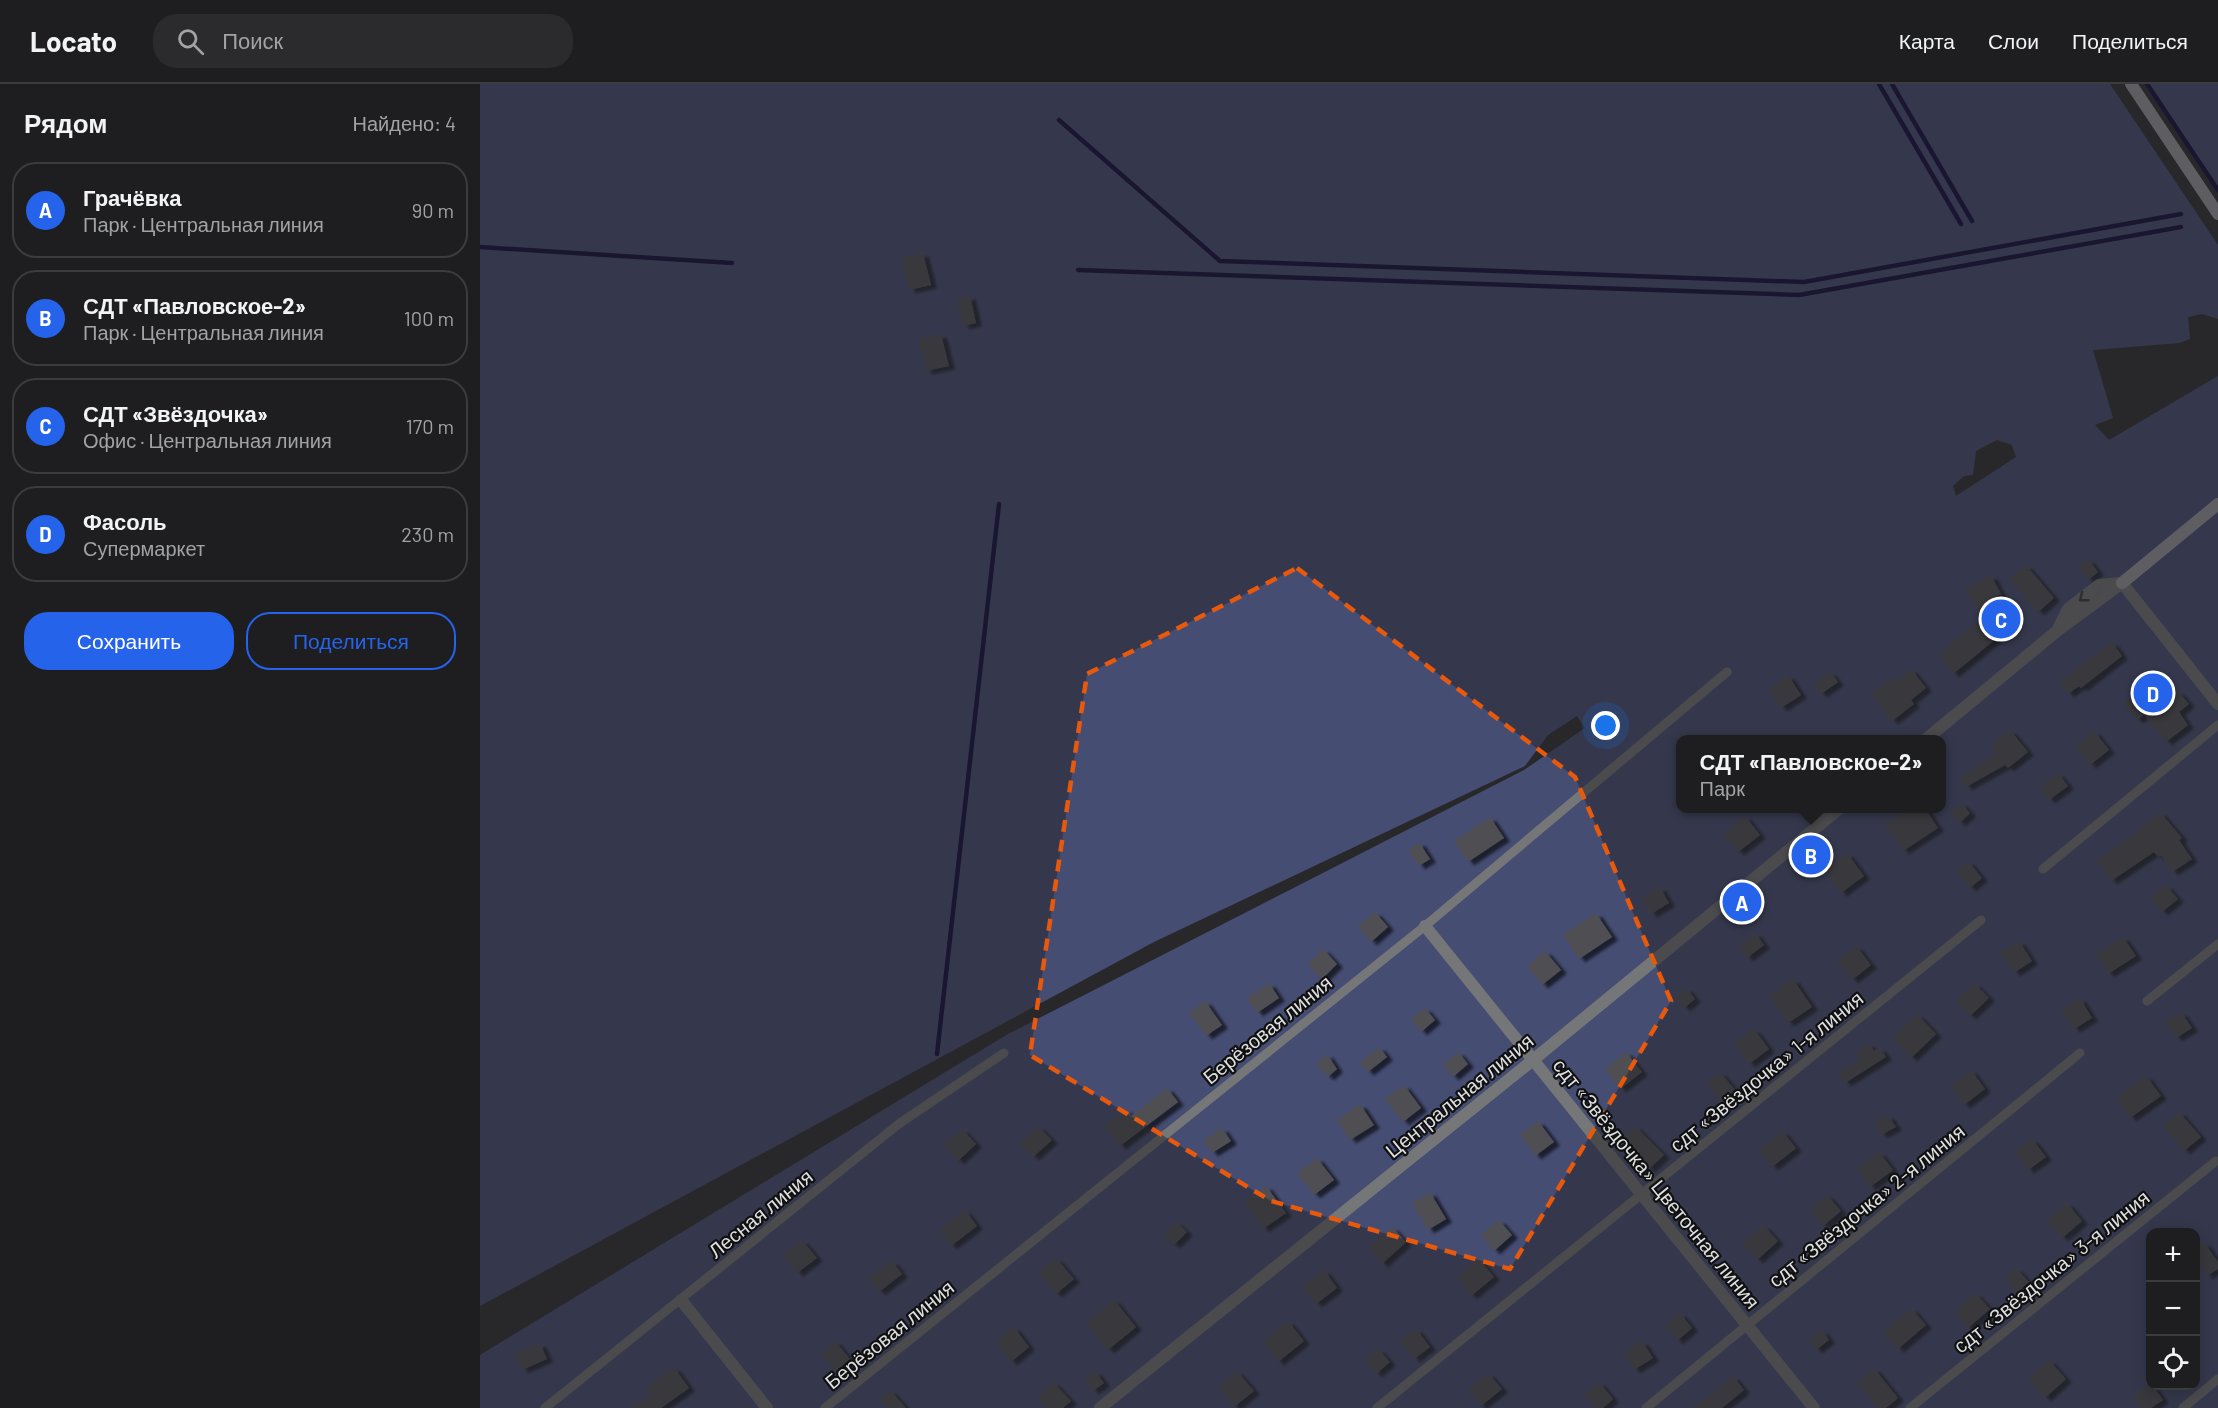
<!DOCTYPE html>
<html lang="ru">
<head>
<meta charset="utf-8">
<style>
  :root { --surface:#1e1e20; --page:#2b2b2d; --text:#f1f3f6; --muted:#a1a2a5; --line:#3c3c3e; --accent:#2563eb }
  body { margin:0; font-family:Barlow,sans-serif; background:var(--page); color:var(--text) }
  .controls { position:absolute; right:18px; bottom:18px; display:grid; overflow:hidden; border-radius:12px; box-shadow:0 3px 15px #0003 }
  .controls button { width:54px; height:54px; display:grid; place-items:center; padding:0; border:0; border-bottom:2px solid var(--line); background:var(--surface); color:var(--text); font:30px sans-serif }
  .you { position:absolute; left:1126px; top:642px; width:21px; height:21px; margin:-15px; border:4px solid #fff; border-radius:50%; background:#1a73e8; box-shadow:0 0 0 9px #1a73e833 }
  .badge { display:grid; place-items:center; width:39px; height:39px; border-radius:50%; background:var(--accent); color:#fff; font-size:20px; font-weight:700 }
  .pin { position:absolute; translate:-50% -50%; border:3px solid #fff; box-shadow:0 2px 6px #0006 }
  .popup { position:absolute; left:1196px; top:651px; width:270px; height:78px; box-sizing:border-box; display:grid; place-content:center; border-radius:12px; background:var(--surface); filter:drop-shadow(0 2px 4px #0005); font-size:20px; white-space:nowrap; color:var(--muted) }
  .popup b { font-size:22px; color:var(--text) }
  .popup::after { content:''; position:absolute; left:50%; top:100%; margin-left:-12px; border:12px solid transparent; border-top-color:var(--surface) }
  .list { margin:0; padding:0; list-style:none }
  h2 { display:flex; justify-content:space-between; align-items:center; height:78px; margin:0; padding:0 24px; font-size:26px }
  h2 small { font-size:20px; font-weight:400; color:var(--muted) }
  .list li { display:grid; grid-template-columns:39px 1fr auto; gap:18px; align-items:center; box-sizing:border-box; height:96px; margin:0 12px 12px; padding:0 12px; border:2px solid var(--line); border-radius:24px }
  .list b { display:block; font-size:22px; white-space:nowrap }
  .list p { margin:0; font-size:20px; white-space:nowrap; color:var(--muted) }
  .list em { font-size:20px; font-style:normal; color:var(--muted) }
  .actions { display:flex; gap:12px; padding:18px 24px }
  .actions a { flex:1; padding:14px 0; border:2px solid var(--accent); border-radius:24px; text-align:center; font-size:21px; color:var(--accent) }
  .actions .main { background:var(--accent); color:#fff }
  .icon { flex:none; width:33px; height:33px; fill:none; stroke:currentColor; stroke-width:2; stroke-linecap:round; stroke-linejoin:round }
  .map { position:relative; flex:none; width:1738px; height:1324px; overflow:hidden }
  header { display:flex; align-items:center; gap:36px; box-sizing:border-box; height:84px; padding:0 30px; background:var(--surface); border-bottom:2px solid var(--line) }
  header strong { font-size:28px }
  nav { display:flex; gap:33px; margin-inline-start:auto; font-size:21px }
  .search { width:420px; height:54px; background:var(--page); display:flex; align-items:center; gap:15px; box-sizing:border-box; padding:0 21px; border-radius:24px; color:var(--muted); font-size:22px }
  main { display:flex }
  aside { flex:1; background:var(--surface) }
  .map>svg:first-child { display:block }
  .green { fill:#464d73; fill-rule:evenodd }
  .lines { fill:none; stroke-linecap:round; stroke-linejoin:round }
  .stream { stroke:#09023a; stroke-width:4.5 }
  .building { fill:#4f4f52; filter:url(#shadow) }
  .lane { stroke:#757677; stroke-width:9 }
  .street { stroke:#757677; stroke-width:12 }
  .secondary { stroke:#a1a1a4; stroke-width:12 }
  .oneway { stroke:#343435 }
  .marked { fill:none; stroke:#e8590c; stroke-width:4.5; stroke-dasharray:12 8; stroke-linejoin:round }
  .labels { text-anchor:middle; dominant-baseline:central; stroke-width:4.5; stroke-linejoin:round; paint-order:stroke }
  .street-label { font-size:20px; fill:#dedfe0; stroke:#111112 }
</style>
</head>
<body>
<header>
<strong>Locato</strong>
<div class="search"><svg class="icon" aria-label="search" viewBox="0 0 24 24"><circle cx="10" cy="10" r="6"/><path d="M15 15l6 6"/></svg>Поиск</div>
<nav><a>Карта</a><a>Слои</a><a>Поделиться</a></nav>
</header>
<main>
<aside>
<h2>Рядом<small>Найдено: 4</small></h2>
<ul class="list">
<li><span class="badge">A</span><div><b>Грачёвка</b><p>Парк · Центральная линия</p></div><em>90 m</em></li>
<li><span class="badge">B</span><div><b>СДТ «Павловское-2»</b><p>Парк · Центральная линия</p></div><em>100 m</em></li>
<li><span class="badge">C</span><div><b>СДТ «Звёздочка»</b><p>Офис · Центральная линия</p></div><em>170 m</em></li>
<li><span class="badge">D</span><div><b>Фасоль</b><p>Супермаркет</p></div><em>230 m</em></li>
</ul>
<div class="actions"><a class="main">Сохранить</a><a>Поделиться</a></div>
</aside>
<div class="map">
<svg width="1738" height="1324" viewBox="0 0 1738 1324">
  <defs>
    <filter id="shadow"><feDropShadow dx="6" dy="3.5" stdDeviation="1.5" flood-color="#0009"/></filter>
  </defs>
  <rect width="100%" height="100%" fill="#28282b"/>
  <g class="green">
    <path d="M0 0H1630L1738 161V235L1722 230 1708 233 1710 255 1699 259 1613 266 1633 334 1615 341 1629 356 1738 292V1324H0V1271L528 950 1044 686 1105 644 1097 632 1068 651 1045 682 674 858 0 1222ZM1517 356 1532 361 1536 373 1476 412 1473 402 1484 392 1493 391 1496 367ZM1200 656H1462V724H1200ZM1670 1148H1716V1302H1670Z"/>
    <polygon points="1669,0 1738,0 1738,103"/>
  </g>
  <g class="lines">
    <g class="stream">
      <polyline points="1399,0 1481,140"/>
      <polyline points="1412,0 1492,137"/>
      <polyline points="1667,0 1738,106"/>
      <polyline points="579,36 740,177 1324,198 1701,130"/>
      <polyline points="0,163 252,179"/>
      <polyline points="598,186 1319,211 1701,143"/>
      <polyline points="457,970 519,420"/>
    </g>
  </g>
  <g class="building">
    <polygon points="443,169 451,201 429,206 421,174"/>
    <polygon points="490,212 496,239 483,242 477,215"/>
    <polygon points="461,250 469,282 446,287 439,255"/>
    <polygon points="1608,475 1618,488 1608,496 1598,483"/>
    <polygon points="1546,481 1574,514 1558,528 1529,495"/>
    <polygon points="1511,491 1521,510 1514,514 1534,540 1473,590 1458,570 1502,535 1485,505"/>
    <polygon points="1632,558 1642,572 1601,604 1599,602 1588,610 1579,598"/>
    <polygon points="1431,585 1446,604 1431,616 1434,620 1412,637 1391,610 1413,593 1416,597"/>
    <polygon points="1350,588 1358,598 1341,610 1333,600"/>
    <polygon points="1308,591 1321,611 1301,624 1288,605"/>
    <polygon points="1672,595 1688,615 1698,607 1709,620 1699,628 1708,641 1686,658 1664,631 1657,636 1643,619"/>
    <polygon points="1530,646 1548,668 1528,684 1525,681 1486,703 1480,693 1516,670 1510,662"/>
    <polygon points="1614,647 1629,666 1610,681 1595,663"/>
    <polygon points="1578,689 1588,702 1569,716 1559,704"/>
    <polygon points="1481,719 1490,729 1480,739 1470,729"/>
    <polygon points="1430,724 1445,724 1458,744 1423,767 1405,741"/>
    <polygon points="1680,728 1702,754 1699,756 1712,775 1692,788 1681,771 1678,773 1674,768 1631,797 1617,776 1658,748 1657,747"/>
    <polygon points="1265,732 1280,751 1258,768 1243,750"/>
    <polygon points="1010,733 1024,754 988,778 974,757"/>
    <polygon points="939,758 950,775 939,782 928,766"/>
    <polygon points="1367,769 1384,792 1361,809 1344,786"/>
    <polygon points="1488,777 1502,794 1490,804 1476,787"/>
    <polygon points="1686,801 1698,815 1682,828 1670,814"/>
    <polygon points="1180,803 1189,819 1171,830 1161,814"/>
    <polygon points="895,828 908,843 891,858 878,842"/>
    <polygon points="1116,829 1132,853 1099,875 1083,851"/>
    <polygon points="1275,849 1284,861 1267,874 1258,862"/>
    <polygon points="1643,853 1656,872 1628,890 1615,871"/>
    <polygon points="1539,857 1552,877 1534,889 1520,869"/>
    <polygon points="1376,862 1391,881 1372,896 1357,877"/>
    <polygon points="843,865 857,880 842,895 828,880"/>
    <polygon points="1065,867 1081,886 1062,901 1047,882"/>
    <polygon points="1313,895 1332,923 1308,939 1289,911"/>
    <polygon points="789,899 799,914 777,929 767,914"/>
    <polygon points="1494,899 1509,914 1490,932 1475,917"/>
    <polygon points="1206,904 1215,915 1204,924 1195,913"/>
    <polygon points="1600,914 1612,934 1594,945 1581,926"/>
    <polygon points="725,917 742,941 726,952 709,928"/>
    <polygon points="945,924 955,936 941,948 931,935"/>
    <polygon points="1701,928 1712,944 1696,954 1685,938"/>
    <polygon points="1437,930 1456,950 1431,974 1412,954"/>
    <polygon points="1274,945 1289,965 1269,980 1254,959"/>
    <polygon points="1388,959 1394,967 1400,964 1406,973 1365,999 1358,989 1380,976 1375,969"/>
    <polygon points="899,963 907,973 888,988 880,979"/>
    <polygon points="978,968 988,980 973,993 963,981"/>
    <polygon points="1146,968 1162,988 1140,1005 1125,985"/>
    <polygon points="847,970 857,985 848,993 836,980"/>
    <polygon points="1491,986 1505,1005 1484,1021 1470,1002"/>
    <polygon points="1240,988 1255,1006 1241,1018 1226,999"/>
    <polygon points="1666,992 1681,1012 1650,1034 1636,1014"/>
    <polygon points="924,1001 941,1024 923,1038 905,1015"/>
    <polygon points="687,1004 698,1018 640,1062 624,1042 646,1025 651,1032"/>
    <polygon points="880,1020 894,1041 870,1056 857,1036"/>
    <polygon points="1699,1028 1721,1053 1704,1067 1683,1042"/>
    <polygon points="1408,1031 1416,1043 1401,1051 1394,1039"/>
    <polygon points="1058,1037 1074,1058 1055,1072 1040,1050"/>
    <polygon points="558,1042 572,1056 553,1073 540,1059"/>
    <polygon points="1155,1042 1184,1071 1169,1085 1141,1055"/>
    <polygon points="742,1044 751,1057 732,1069 723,1056"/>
    <polygon points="482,1045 496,1060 478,1077 464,1061"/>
    <polygon points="1302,1047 1316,1064 1292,1083 1278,1066"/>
    <polygon points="1552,1055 1566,1073 1548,1086 1534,1068"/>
    <polygon points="1399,1068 1413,1086 1390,1103 1377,1085"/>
    <polygon points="837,1074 854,1096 834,1111 817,1089"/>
    <polygon points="786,1102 806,1129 783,1145 764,1118"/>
    <polygon points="950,1108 966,1135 948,1146 932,1119"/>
    <polygon points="1347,1111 1361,1127 1343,1142 1330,1126"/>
    <polygon points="1587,1119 1602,1137 1582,1154 1567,1137"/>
    <polygon points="485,1126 497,1142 471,1162 459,1146"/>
    <polygon points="1019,1136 1032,1151 1014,1167 1001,1151"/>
    <polygon points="696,1138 707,1148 694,1161 683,1151"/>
    <polygon points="1283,1141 1298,1157 1277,1176 1262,1160"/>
    <polygon points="912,1143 926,1158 902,1180 888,1164"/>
    <polygon points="322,1156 337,1174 317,1189 303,1171"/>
    <polygon points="1724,1158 1738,1178 1738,1185 1727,1192 1716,1176 1716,1164"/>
    <polygon points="576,1174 594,1195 576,1210 558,1189"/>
    <polygon points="999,1175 1014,1193 991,1212 977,1193"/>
    <polygon points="412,1177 422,1190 399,1208 388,1194"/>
    <polygon points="1536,1184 1549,1198 1537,1209 1524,1195"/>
    <polygon points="844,1186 857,1204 836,1220 822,1202"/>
    <polygon points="1495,1209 1510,1225 1488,1244 1474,1228"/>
    <polygon points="634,1216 656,1243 628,1266 606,1239"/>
    <polygon points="1431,1224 1446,1241 1418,1265 1403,1248"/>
    <polygon points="1200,1229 1212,1244 1197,1257 1185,1242"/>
    <polygon points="808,1237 824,1257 798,1278 782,1258"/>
    <polygon points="534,1243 549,1263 531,1278 515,1258"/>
    <polygon points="936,1245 950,1263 934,1275 920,1257"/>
    <polygon points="1342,1246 1349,1256 1336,1266 1329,1256"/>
    <polygon points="355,1257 370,1275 356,1287 340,1269"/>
    <polygon points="1162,1257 1173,1274 1154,1286 1143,1269"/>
    <polygon points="60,1259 67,1275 42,1286 34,1270"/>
    <polygon points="898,1265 910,1278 896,1290 885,1276"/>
    <polygon points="1569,1276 1586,1295 1565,1314 1548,1294"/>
    <polygon points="194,1283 209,1304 181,1324 148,1324 171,1313 165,1304"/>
    <polygon points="1394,1284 1418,1314 1406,1324 1398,1324 1377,1299"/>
    <polygon points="615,1287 624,1299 613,1307 604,1295"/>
    <polygon points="757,1287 774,1307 754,1323 738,1303"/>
    <polygon points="1008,1289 1022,1305 1001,1322 988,1307"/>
    <polygon points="1253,1292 1264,1306 1242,1324 1212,1324 1236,1307"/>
    <polygon points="573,1298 591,1317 583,1324 567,1324 557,1313"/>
    <polygon points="1119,1298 1133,1315 1123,1324 1115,1324 1104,1311"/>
    <polygon points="1671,1299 1683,1316 1671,1324 1660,1324 1652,1312"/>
    <polygon points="410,1306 426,1324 407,1324 399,1315"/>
  </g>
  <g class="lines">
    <g class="lane">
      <polyline points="1563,785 1738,641"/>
      <polyline points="1667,917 1738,860"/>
      <polyline points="65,1324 420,1039 524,969"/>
      <polyline points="345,1324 945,842 1247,588"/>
      <polyline points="897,1324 1501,836"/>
      <polyline points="1166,1324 1600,969"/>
      <polyline points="1430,1324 1736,1077"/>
      <polyline points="1703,1324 1738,1295"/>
    </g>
    <g class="street">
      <polyline points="1642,499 1738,620"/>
      <polyline points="1579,543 1588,525 1619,501 1641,499"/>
      <polyline points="1445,656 1577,547 1642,499"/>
      <polyline points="945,842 1334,1324"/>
      <polyline points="201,1216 287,1324"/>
      <polyline points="620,1324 1053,976 1360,724"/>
    </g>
    <g class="secondary">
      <polyline points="1651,0 1738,130"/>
      <polyline points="1642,499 1738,420"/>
    </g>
  </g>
  <defs><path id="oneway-chevron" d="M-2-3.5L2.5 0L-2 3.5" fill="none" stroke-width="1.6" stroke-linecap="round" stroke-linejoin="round" transform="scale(1.5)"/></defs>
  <use class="oneway" href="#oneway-chevron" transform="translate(1603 514) rotate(142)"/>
  <path d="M0 0H1738V1324H0ZM817 484 1095 693 1191 917 1030 1185 791 1117 550 971 607 590Z" fill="#28282b" fill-opacity=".55" fill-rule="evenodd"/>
  <path class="marked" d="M817 484 1095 693 1191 917 1030 1185 791 1117 550 971 607 590Z"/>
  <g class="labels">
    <g class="street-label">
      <text transform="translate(787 945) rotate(-39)">Берёзовая линия</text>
      <text transform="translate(1286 987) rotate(-39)">сдт «Звёздочка» 1-я линия</text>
      <text transform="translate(979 1011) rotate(-39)">Центральная линия</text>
      <text transform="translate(1177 1099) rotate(51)">сдт «Звёздочка» Цветочная линия</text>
      <text transform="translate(1386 1121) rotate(-39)">сдт «Звёздочка» 2-я линия</text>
      <text transform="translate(280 1129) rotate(-39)">Лесная линия</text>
      <text transform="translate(1571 1187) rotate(-39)">сдт «Звёздочка» 3-я линия</text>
      <text transform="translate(409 1250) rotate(-39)">Берёзовая линия</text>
    </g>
  </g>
</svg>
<div class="controls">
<button>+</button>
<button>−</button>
<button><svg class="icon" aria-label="locate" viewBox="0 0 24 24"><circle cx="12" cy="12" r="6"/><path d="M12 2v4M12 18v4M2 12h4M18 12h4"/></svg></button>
</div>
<div class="you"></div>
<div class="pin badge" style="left:1262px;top:818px">A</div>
<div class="pin badge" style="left:1331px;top:771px">B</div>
<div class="popup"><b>СДТ «Павловское-2»</b>Парк</div>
<div class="pin badge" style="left:1521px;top:535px">C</div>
<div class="pin badge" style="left:1673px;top:609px">D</div>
</div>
</main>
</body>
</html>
